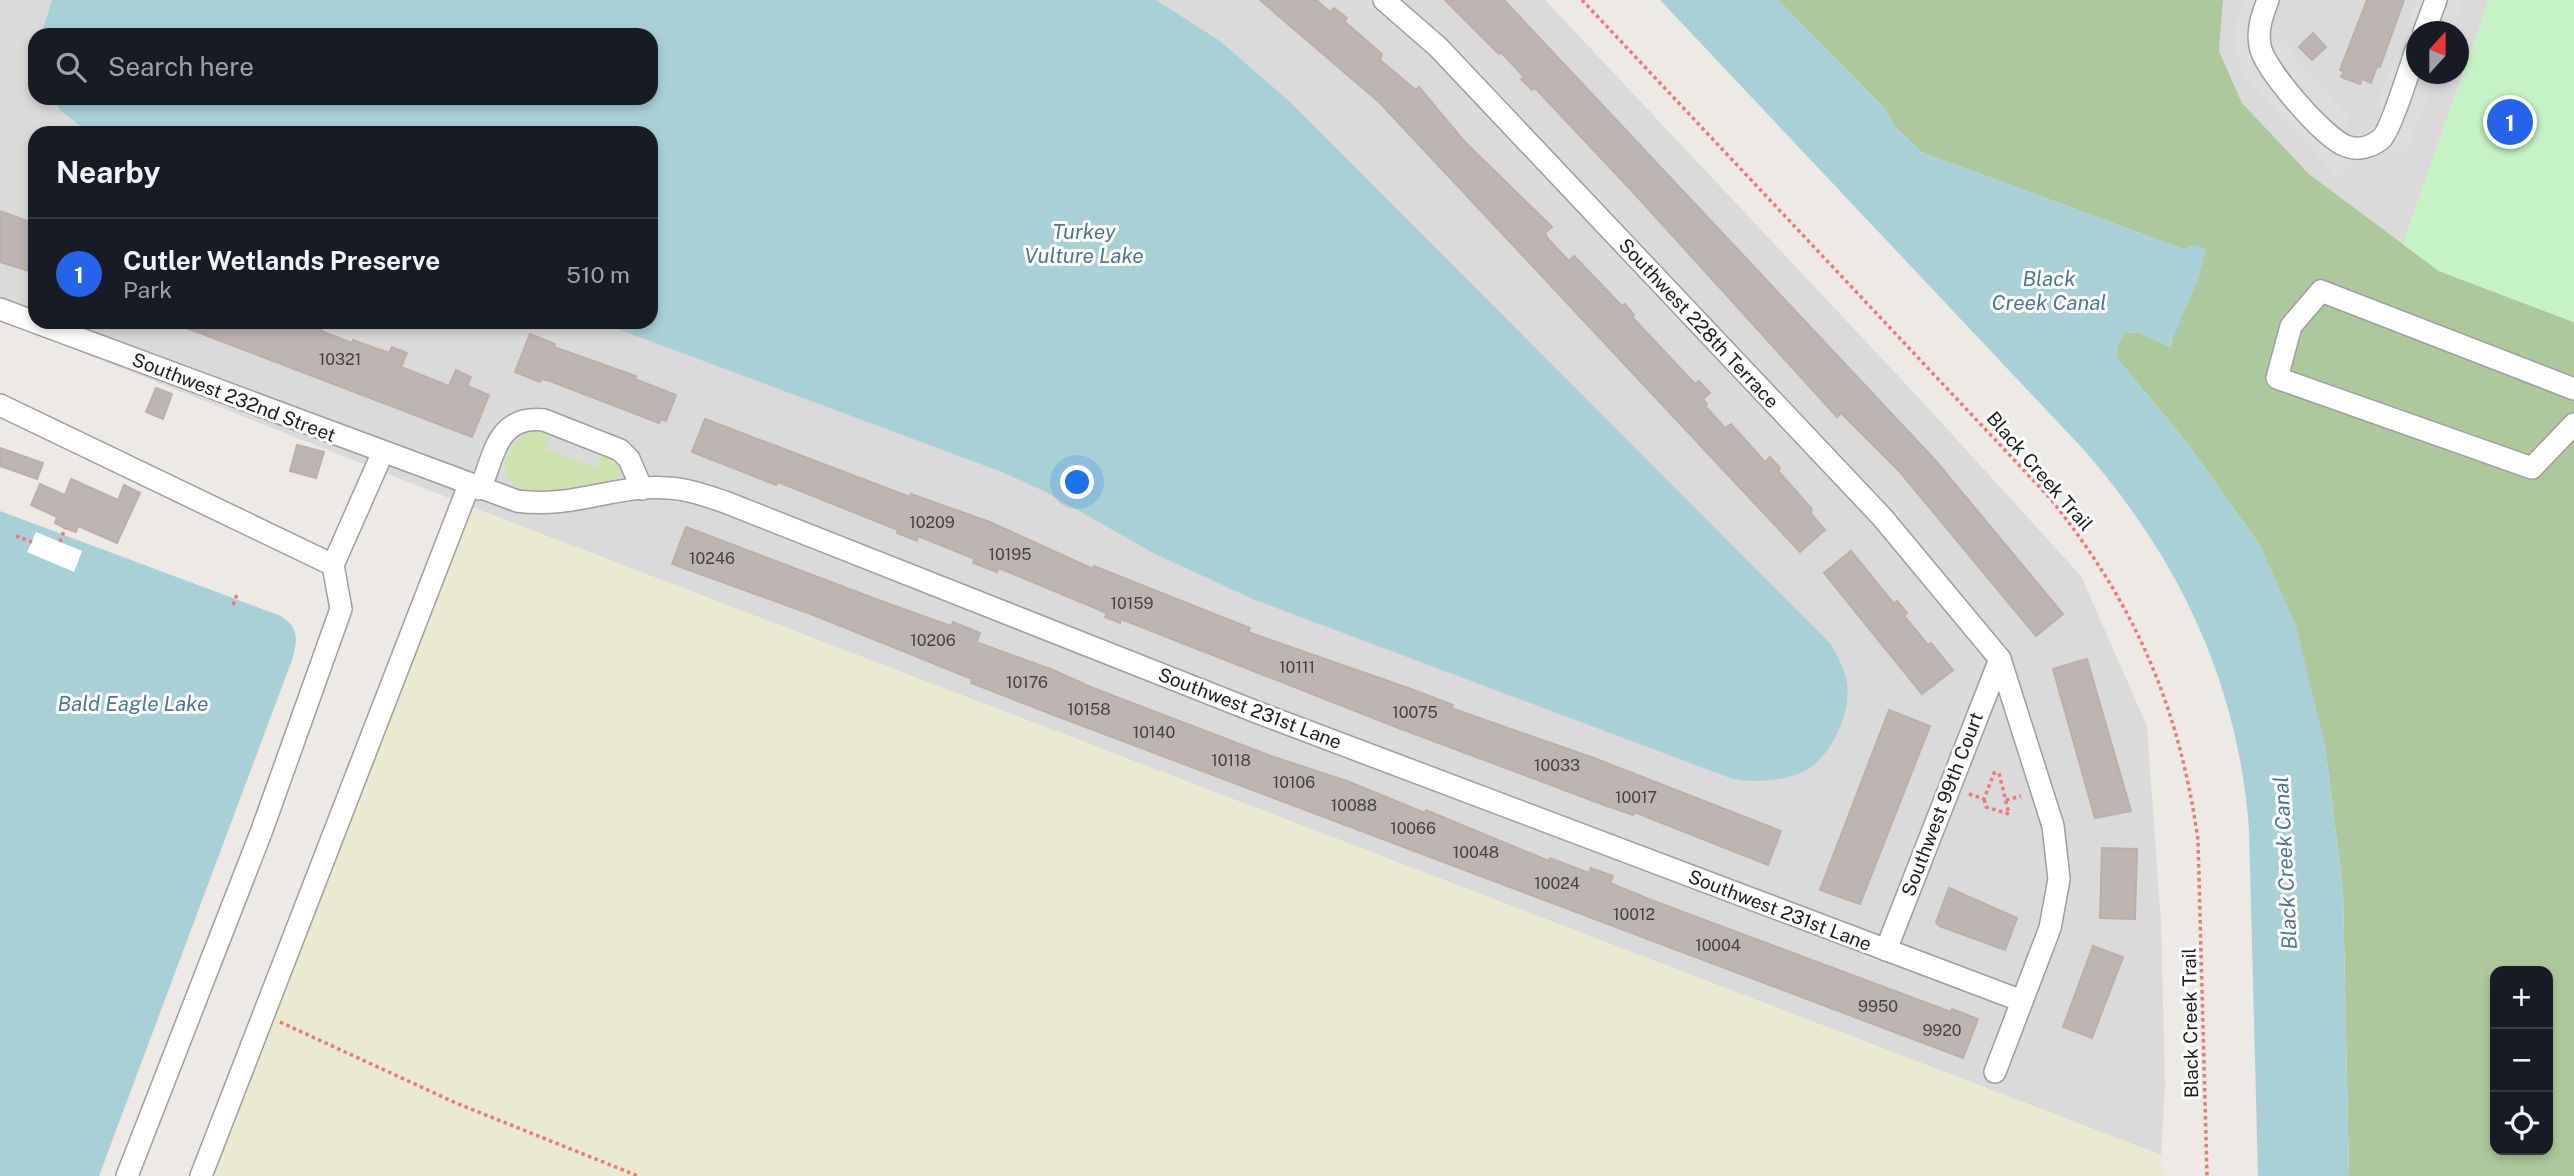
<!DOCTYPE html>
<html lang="en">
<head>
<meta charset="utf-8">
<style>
  :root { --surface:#171b24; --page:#20242c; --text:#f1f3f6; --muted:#9ea1a6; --line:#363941; --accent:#2563eb }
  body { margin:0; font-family:"Public Sans",sans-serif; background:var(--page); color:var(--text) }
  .controls { position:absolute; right:21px; bottom:21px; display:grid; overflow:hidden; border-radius:14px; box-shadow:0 4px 10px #0003 }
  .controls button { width:63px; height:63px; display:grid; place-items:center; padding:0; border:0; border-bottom:2px solid var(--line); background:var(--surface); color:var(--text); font:35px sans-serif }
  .compass { position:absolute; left:2406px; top:21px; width:63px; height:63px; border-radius:50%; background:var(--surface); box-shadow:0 4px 10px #0003; rotate:21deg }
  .you { position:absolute; left:1078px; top:483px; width:24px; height:24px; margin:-18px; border:5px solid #fff; border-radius:50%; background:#1a73e8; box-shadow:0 0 0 10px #1a73e833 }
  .badge { display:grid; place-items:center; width:46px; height:46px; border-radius:50%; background:var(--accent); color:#fff; font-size:23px; font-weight:700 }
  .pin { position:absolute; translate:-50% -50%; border:4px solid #fff; box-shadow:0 2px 7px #0006 }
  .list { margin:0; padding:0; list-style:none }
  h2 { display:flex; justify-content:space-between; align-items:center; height:91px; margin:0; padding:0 28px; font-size:30px }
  h2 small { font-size:23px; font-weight:400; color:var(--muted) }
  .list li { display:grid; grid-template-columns:46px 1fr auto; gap:21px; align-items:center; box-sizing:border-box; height:112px; padding:0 28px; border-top:2px solid var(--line) }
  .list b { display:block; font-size:26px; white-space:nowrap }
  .list p { margin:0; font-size:23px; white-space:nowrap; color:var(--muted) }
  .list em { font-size:23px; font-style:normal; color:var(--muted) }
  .icon { flex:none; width:38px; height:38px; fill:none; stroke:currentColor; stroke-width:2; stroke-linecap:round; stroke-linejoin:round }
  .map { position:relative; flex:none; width:2574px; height:1176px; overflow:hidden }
  .search { position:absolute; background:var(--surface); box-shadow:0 4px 10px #0003; left:28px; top:28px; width:630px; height:77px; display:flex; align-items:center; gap:18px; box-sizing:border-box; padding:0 24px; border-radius:21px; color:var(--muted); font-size:26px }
  .panel { position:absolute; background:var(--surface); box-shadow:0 4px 10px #0003; left:28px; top:126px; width:630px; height:203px; border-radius:21px }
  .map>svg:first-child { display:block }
  .residential { fill:#dbdada; fill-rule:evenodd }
  .farmland { fill:#eae9d1 }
  .grass { fill:#cde2af }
  .forest { fill:#aec89d; fill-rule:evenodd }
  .park { fill:#c6f3c5 }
  .parking { fill:#ddd }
  .water { fill:#a9d0d6 }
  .pier { fill:#fff }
  .building { fill:#bdb5b1; stroke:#bdafa8; stroke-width:2 }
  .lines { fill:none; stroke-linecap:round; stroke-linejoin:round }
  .minor-casing { stroke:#9e9e9e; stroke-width:24 }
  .path { stroke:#ea7978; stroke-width:3.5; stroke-dasharray:3.5 3.5; stroke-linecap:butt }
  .minor { stroke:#fff; stroke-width:21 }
  .labels { text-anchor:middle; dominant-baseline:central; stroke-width:6; stroke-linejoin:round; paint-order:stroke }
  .number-label { font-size:16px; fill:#454342 }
  .street-label { font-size:19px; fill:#1d1d1d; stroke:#fff }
  .water-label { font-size:21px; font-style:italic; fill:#4d7793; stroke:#fff }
</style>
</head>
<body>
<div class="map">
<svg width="2574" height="1176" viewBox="0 0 2574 1176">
  <rect width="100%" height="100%" fill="#ede9e4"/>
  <g class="residential">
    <path d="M0 0H1545L1918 397 2081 576 2147 726 2161 922 2165 1085 2161 1155 474 508 0 320ZM35 35H651V98H35ZM35 133H651V322H35Z"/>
    <path d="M2223 0H2489L2403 244 2309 174 2242 103 2219 51ZM2416 32H2458V74H2416Z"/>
  </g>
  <polygon class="farmland" points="474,508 2161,1155 2162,1176 196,1176"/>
  <path class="grass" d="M533 431 551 434 546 449 596 468 602 453 618 463 621 473C612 490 536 498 519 488 491 471 510 438 533 431Z"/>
  <path class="forest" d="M1778 0H2223L2219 51 2242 103 2309 174 2439 271 2574 322V1176H2349L2343 890 2325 746 2261 547 2188 444 2116 357 2117 346 2125 332 2140 333 2170 347 2197 245 2183 249 1921 152 1895 127 1885 109ZM2495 971H2548V1150H2495Z"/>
  <polygon class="park" points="2489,0 2574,0 2574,322 2439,271 2403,244"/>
  <polygon class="parking" points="2243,0 2286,0 2285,3 2278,1 2269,27 2271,45 2286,40 2293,56 2351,119 2341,130 2351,137 2360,138 2376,131 2384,109 2376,106 2417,0 2464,0 2452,31 2416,32 2416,74 2436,74 2406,154 2388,147 2373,156 2356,160 2337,177 2242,73 2233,34"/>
  <g class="water">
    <path d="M52 0H1156L1220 41 1290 102 1831 644C1838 657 1845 669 1847 684 1851 714 1831 758 1803 772 1783 781 1754 783 1733 779L1255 600 1155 554 1046 492 1002 472 599 322H651V133H90L62 112 51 98H651V35H41Z"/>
    <path d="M1660 0H1778L1885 109 1895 127 1921 152 2183 249 2197 245 2206 249 2198 280 2169 347 2140 333 2125 332 2117 346 2116 357 2188 444 2261 547 2296 625 2325 745 2343 890 2349 1176H2258L2249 829C2238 683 2180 561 2085 451Z"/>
    <path d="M0 511 281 616C299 628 298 640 292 660L99 1176H0Z"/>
  </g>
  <polygon class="pier" points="36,532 82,551 74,572 27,552"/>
  <g class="building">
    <polygon points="1260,0 1316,0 1330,12 1334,8 1347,18 1344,21 1382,54 1380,60 1416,90 1419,87 1464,141 1552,227 1545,233 1548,239 1569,261 1574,256 1622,306 1625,304 1634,315 1632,317 1695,384 1699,381 1710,393 1703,399 1707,404 1705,406 1725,428 1731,424 1765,462 1770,457 1780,468 1778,471 1812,509 1811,514 1825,530 1800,552 1379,102"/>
    <polygon points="1445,0 1504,0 1936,461 2063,614 2036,636 1900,472 1841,413 1837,417 1632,191 1535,88 1532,90 1521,79 1524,77 1501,52 1499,54"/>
    <polygon points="2367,0 2404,0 2380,67 2377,66 2371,83 2362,79 2360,84 2341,77 2344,71 2340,70"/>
    <polygon points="2313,33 2326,47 2312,60 2299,47"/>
    <polygon points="0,211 35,224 35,273 0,262"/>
    <polygon points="171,322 269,322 285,328 287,322 325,322 321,331 352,343 353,340 389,353 392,347 407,353 401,367 449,386 456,370 471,377 467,386 489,395 472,437"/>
    <polygon points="530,334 555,344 554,347 636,376 635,379 676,395 666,421 661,419 659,423 550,381 541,379 540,382 515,372"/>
    <polygon points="156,388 172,394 163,419 146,412"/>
    <polygon points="705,419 910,497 911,494 990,522 1093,569 1094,566 1250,628 1248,632 1411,689 1453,705 1451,708 1594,758 1781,831 1768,865 1634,812 1633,815 1604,805 1396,727 1121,619 1120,623 1105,617 1107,613 999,568 997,572 973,563 975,559 918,536 917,541 897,533 898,530 778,482 776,485 692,452"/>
    <polygon points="297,445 324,452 316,478 290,471"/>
    <polygon points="0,448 43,463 37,479 0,466"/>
    <polygon points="71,479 118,500 124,485 140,493 117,543 78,526 76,532 65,528 55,523 57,517 31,505 40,484 65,495"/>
    <polygon points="686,527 881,601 951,626 953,622 980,633 976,642 1053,670 1093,688 1274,757 1347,781 1425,813 1426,810 1549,861 1550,858 1589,873 1591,868 1613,876 1610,883 1651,900 1951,1012 1952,1009 1978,1019 1963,1058 1059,717 971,683 972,679 816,616 672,564"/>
    <polygon points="1851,551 1894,604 1897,601 1907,613 1904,616 1928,645 1931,643 1953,670 1922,694 1824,573"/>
    <polygon points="2087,659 2131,811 2095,818 2053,669"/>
    <polygon points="1889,710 1930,726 1860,904 1820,890"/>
    <polygon points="2102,848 2137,849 2135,919 2100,918"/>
    <polygon points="1949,888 2017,918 2005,950 1939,926 1936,922"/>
    <polygon points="2093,946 2123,957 2092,1038 2063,1027"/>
  </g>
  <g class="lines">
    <defs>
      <g id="minor">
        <polyline points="1384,0 1438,47 1882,517 2000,659 2053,826 2059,879 2050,928 1995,1072"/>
        <path d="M2268 0C2262 16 2257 29 2260 46 2264 69 2324 138 2346 146 2358 151 2371 147 2381 139 2390 132 2411 65 2416 50"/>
        <polyline points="2424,32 2436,0"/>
        <path d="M0 309 517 501C573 509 615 484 668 488 688 489 707 496 725 502L1259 713 2022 1001"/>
        <polyline points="2574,389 2321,291 2291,326 2277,378 2532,468 2574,424"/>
        <polyline points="0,405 333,565"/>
        <path d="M480 489C495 454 497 415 544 420L620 450 629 459 642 489"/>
        <polyline points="1886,950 2000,659"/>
        <polyline points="127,1176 262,830 341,609 333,565 383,452"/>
        <polyline points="201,1176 469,485"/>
      </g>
    </defs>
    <use href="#minor" class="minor-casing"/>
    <g class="path">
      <path d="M1582 0 2048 496C2134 602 2179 705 2198 840L2207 1176"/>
      <polyline points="16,536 32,542"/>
      <polyline points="60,542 65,528"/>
      <polyline points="233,605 238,592"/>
      <polyline points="1969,794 1984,799 1994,773 1999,773 2009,814 1986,807 1984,799"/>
      <polyline points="2006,800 2021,796"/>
      <polyline points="280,1022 456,1103 638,1176"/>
    </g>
    <use href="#minor" class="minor"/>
  </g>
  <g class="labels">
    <g class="number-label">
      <text x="340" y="359">10321</text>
      <text x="932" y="522">10209</text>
      <text x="1010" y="554">10195</text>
      <text x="712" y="558">10246</text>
      <text x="1132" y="603">10159</text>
      <text x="933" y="640">10206</text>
      <text x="1297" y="667">10111</text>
      <text x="1027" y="682">10176</text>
      <text x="1089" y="709">10158</text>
      <text x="1415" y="712">10075</text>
      <text x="1154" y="732">10140</text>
      <text x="1231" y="760">10118</text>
      <text x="1557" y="765">10033</text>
      <text x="1294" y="782">10106</text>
      <text x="1636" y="797">10017</text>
      <text x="1354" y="805">10088</text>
      <text x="1413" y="828">10066</text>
      <text x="1476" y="852">10048</text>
      <text x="1557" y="883">10024</text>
      <text x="1634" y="914">10012</text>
      <text x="1718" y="945">10004</text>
      <text x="1878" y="1006">9950</text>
      <text x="1942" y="1030">9920</text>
    </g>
    <g class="street-label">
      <text transform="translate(1699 323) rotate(47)">Southwest 228th Terrace</text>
      <text transform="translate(234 397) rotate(21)">Southwest 232nd Street</text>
      <text transform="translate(2040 471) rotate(49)">Black Creek Trail</text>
      <text transform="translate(1250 708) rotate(21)">Southwest 231st Lane</text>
      <text transform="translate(1942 804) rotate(-69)">Southwest 99th Court</text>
      <text transform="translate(1780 910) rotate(21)">Southwest 231st Lane</text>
      <text transform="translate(2190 1023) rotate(-91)">Black Creek Trail</text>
    </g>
    <g class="water-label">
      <text x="1084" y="231">Turkey<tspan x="1084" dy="24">Vulture Lake</tspan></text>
      <text x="2049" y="278">Black<tspan x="2049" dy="24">Creek Canal</tspan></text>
      <text x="133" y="703">Bald Eagle Lake</text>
      <text transform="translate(2285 863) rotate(-93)">Black Creek Canal</text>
    </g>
  </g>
</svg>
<div class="controls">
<button>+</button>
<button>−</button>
<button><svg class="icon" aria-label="locate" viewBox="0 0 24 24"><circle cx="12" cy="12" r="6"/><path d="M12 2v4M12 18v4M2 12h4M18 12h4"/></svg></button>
</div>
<svg class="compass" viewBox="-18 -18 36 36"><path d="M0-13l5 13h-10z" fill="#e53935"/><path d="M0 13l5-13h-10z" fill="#9ea1a6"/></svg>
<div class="you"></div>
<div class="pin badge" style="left:2510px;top:122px">1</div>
<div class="search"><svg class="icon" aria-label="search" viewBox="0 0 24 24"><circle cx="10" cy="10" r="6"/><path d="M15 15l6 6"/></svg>Search here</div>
<section class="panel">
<h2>Nearby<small></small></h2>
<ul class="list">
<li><span class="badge">1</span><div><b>Cutler Wetlands Preserve</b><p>Park</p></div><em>510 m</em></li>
</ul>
</section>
</div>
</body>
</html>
